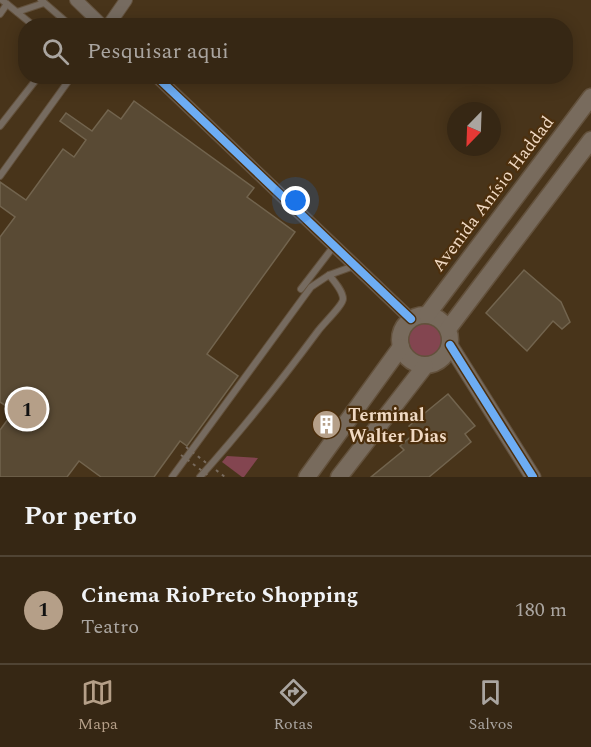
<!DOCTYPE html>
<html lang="pt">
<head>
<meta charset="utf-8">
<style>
  :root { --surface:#362714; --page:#413322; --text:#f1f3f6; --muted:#aaa5a0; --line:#504434; --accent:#b59f88 }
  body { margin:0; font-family:Spectral,serif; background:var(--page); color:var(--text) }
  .compass { position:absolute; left:447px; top:102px; width:54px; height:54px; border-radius:50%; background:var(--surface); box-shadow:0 3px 15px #0003; rotate:203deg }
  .you { position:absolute; left:296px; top:201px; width:21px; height:21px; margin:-15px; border:4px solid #fff; border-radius:50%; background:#1a73e8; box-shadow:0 0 0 9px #1a73e833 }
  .badge { display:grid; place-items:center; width:39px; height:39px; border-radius:50%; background:var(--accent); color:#111; font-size:20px; font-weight:700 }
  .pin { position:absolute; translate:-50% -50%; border:3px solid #fff; box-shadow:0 2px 6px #0006 }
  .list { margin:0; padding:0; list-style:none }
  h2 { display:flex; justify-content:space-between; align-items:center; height:78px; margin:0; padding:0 24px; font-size:26px }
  h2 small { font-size:20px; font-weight:400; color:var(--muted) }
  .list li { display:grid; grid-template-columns:39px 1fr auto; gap:18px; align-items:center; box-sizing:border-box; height:108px; padding:0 24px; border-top:2px solid var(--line) }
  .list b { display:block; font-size:22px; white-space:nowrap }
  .list p { margin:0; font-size:20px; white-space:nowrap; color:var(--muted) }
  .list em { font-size:20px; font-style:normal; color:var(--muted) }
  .icon { flex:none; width:33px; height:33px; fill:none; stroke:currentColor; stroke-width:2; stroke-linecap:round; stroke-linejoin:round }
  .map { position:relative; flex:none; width:591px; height:477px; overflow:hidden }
  .search { position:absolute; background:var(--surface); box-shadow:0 3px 15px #0003; left:18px; right:18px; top:18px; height:66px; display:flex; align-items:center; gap:15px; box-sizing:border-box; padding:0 21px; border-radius:24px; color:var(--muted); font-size:22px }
  .sheet { height:186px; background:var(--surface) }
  nav { display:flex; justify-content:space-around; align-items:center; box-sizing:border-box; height:84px; border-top:2px solid var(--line); background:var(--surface); font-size:16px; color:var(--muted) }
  nav a { display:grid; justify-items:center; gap:3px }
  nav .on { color:var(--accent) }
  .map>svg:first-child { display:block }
  .green { fill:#834550 }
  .building { fill:#594a34; stroke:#72644e; stroke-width:1.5 }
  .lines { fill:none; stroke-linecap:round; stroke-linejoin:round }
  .service-casing { stroke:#63513c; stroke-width:8 }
  .minor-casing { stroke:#63513c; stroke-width:14 }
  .tertiary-casing { stroke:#63513c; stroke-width:17 }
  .secondary-casing { stroke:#63513c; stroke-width:19 }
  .path { stroke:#786b5e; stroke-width:2; stroke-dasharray:3 4.5; stroke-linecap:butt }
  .service { stroke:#766b60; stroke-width:6 }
  .minor { stroke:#766b60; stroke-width:12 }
  .tertiary { stroke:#766b60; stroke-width:15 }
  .secondary { stroke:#786b5d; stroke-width:16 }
  .path-bridge { stroke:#786b5e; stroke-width:2; stroke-dasharray:3 4.5; stroke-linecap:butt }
  .cycleway-casing { stroke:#4c2f0d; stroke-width:11 }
  .cycleway { stroke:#6dadf4; stroke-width:8 }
  .labels { text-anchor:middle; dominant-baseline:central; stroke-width:4.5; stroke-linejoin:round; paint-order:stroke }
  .street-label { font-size:18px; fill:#f0d9c3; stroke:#4c2f0d }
  .poi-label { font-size:18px; font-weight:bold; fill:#f0d9c3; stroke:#4c2f0d; text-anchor:start }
</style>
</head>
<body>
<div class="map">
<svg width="591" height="477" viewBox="0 0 591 477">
  <rect width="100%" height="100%" fill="#48341a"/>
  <g class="green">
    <circle cx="425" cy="340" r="20"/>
    <polygon points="227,456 258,458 244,477 242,477 222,462"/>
  </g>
  <g class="building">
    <polygon points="134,101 254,188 247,197 295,232 207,354 238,376 187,446 180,441 154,477 101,477 79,461 67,477 0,477 0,430 14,411 0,402 0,237 15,217 0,206 0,182 26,200 63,149 74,157 86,140 60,121 66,113 92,131 108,110 121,119"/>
    <polygon points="524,270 561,302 570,322 562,329 553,321 527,351 486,313"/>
    <polygon points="448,394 475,426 465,434 471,442 429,477 371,477 404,450 400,446 415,433 409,426"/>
  </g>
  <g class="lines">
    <defs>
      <g id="service">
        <polyline points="2,0 34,26"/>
        <polyline points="41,0 71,26"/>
        <polyline points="17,12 44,3"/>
        <polyline points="0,14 7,4"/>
        <polyline points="0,126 39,76"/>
        <polyline points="0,176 72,76"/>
        <polyline points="301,289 334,246"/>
        <polyline points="172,477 311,287 329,275 354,266"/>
        <path d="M200 477C242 430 281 381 318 331 323 324 343 305 343 299 343 291 334 281 329 275"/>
      </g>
      <g id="minor">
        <polyline points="76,0 103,26"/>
        <polyline points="108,26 126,0"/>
        <polyline points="156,76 411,319"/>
      </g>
      <polyline id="tertiary" points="450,345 533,477"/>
      <g id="secondary">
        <circle cx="425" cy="340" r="25"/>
        <polyline points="427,315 591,97"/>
        <polyline points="448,329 591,140"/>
        <polyline points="307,477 401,347"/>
        <polyline points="339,477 425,366"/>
      </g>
    </defs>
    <use href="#service" class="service-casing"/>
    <use href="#minor" class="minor-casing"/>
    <use href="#tertiary" class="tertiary-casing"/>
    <use href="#secondary" class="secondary-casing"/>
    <polyline class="path" points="216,470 225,477"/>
    <use href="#service" class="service"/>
    <use href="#minor" class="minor"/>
    <use href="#tertiary" class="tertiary"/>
    <use href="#secondary" class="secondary"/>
    <g class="path-bridge">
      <polyline points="186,447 214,469"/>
      <polyline points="181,455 209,476"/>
    </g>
    <defs>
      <g id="cycleway">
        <polyline points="156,76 411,319"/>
        <polyline points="450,345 533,477"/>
      </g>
    </defs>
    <use href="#cycleway" class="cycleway-casing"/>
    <use href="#cycleway" class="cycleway"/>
  </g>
  <defs>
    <symbol id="building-disc" viewBox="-11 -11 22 22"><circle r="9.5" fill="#b59f88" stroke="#4c2f0d"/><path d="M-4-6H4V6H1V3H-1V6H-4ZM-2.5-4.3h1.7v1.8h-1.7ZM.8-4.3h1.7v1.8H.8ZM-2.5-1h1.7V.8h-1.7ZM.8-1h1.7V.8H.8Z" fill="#fff"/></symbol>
  </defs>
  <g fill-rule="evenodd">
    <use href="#building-disc" x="310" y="408" width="33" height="33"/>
  </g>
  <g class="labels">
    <g class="street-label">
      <text transform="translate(493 194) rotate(-53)">Avenida Anísio Haddad</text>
    </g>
    <g class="poi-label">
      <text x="348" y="415">Terminal<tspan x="348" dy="21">Walter Dias</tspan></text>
    </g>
  </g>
</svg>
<svg class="compass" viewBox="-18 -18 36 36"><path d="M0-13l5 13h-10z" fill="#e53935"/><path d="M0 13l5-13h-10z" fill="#aaa5a0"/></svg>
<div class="you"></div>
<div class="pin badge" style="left:27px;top:409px">1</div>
<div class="search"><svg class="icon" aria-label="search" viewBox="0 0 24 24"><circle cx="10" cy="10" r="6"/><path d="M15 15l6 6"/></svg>Pesquisar aqui</div>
</div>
<section class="sheet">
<h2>Por perto<small></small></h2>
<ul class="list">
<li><span class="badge">1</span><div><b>Cinema RioPreto Shopping</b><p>Teatro</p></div><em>180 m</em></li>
</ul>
</section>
<nav>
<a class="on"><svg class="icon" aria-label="map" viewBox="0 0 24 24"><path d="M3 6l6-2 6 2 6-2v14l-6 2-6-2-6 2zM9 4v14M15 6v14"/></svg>Mapa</a>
<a><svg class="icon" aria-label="directions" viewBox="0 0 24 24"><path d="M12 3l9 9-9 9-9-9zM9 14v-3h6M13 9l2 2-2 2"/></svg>Rotas</a>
<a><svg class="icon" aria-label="saved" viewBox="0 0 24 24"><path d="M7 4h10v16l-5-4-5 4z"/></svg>Salvos</a>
</nav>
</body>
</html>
